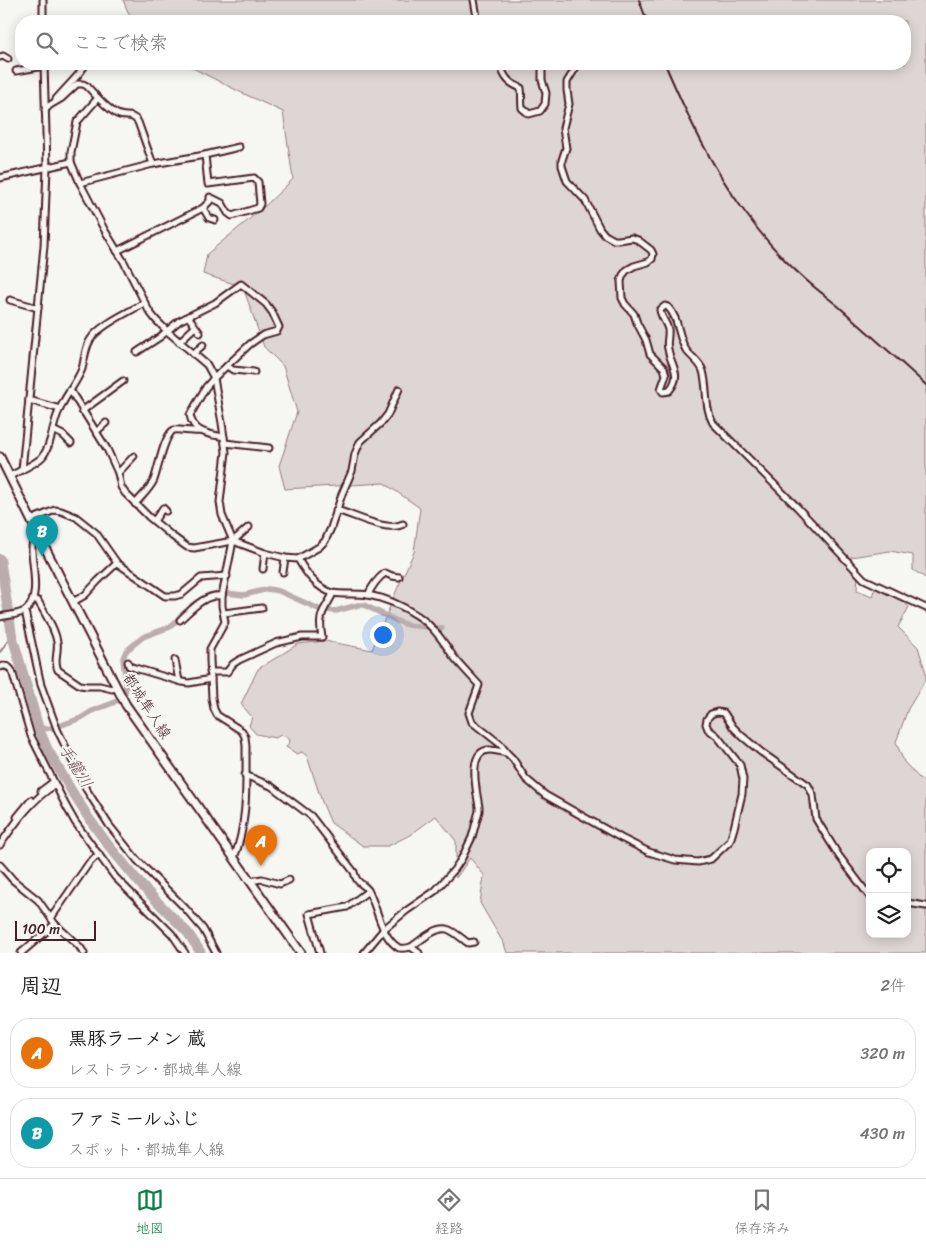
<!DOCTYPE html>
<html lang="ja">
<head>
<meta charset="utf-8">
<style>
  :root { --surface:#fff; --page:#f2f2f2; --text:#222; --muted:#767676; --line:#e0e0e0; --accent:#0b8043 }
  body { margin:0; font-family:Sriracha,"Klee One",sans-serif; background:var(--page); color:var(--text) }
  .controls { position:absolute; right:15px; bottom:15px; display:grid; overflow:hidden; border-radius:10px; box-shadow:0 2px 12px #0003 }
  .controls button { width:45px; height:45px; display:grid; place-items:center; padding:0; border:0; border-bottom:1px solid var(--line); background:var(--surface); color:var(--text); font:25px sans-serif }
  .scale { position:absolute; left:15px; bottom:12px; width:81px; box-sizing:border-box; padding-left:5px; border:2px solid #4a1f2b; border-top:0; font-size:14px; line-height:18px; white-space:nowrap; color:#4a1f2b; -webkit-text-stroke:4px #f6f6f2; paint-order:stroke }
  .you { position:absolute; left:382px; top:634px; width:18px; height:18px; margin:-12px; border:4px solid #fff; border-radius:50%; background:#1a73e8; box-shadow:0 0 0 8px #1a73e833 }
  .badge { display:grid; place-items:center; width:32px; height:32px; border-radius:50%; background:var(--accent); color:#fff; font-size:16px; font-weight:700 }
  .pin { position:absolute; translate:-50% -41px; filter:drop-shadow(0 1px 2px #0008) }
  .pin::after { content:''; position:absolute; top:26px; width:18px; height:15px; background:inherit; clip-path:polygon(0 0,100% 0,50% 100%) }
  .list { margin:0; padding:0; list-style:none }
  h2 { display:flex; justify-content:space-between; align-items:center; height:65px; margin:0; padding:0 20px; font-size:21px }
  h2 small { font-size:16px; font-weight:400; color:var(--muted) }
  .list li { display:grid; grid-template-columns:32px 1fr auto; gap:15px; align-items:center; box-sizing:border-box; height:70px; margin:0 10px 10px; padding:0 10px; border:1px solid var(--line); border-radius:20px }
  .list b { display:block; font-size:19px; white-space:nowrap }
  .list p { margin:0; font-size:16px; white-space:nowrap; color:var(--muted) }
  .list em { font-size:16px; font-style:normal; color:var(--muted) }
  .icon { flex:none; width:28px; height:28px; fill:none; stroke:currentColor; stroke-width:2; stroke-linecap:round; stroke-linejoin:round }
  .map { position:relative; flex:none; width:926px; height:953px; overflow:hidden }
  .search { position:absolute; background:var(--surface); box-shadow:0 2px 12px #0003; left:15px; right:15px; top:15px; height:55px; display:flex; align-items:center; gap:12px; box-sizing:border-box; padding:0 18px; border-radius:20px; color:var(--muted); font-size:19px }
  .sheet { height:225px; background:var(--surface) }
  nav { display:flex; justify-content:space-around; align-items:center; box-sizing:border-box; height:70px; border-top:1px solid var(--line); background:var(--surface); font-size:14px; color:var(--muted) }
  nav a { display:grid; justify-items:center; gap:2px }
  nav .on { color:var(--accent) }
  .map>svg:first-child { display:block }
  .green { fill:#ddd6d5; stroke:#947a80; fill-rule:evenodd }
  .lines { fill:none; stroke-linecap:round; stroke-linejoin:round }
  .stream { stroke:#8e747a; stroke-width:2 }
  .canal { stroke:#bbadae; stroke-width:5.5 }
  .river { stroke:#bbadae; stroke-width:10 }
  .minor-casing { stroke:#4a1f2b; stroke-width:9 }
  .major-casing { stroke:#4a1f2b; stroke-width:11 }
  .minor { stroke:#f6f6f2; stroke-width:5 }
  .major { stroke:#f6f6f2; stroke-width:7 }
  .rail { stroke:#4a1f2b; stroke-width:2 }
  .labels { text-anchor:middle; dominant-baseline:central; stroke-width:4; stroke-linejoin:round; paint-order:stroke }
  .street-label { font-size:15px; fill:#4a1f2b; stroke:#f6f6f2 }
  .water-label { font-size:16px; font-style:italic; fill:#6c4a52; stroke:#f6f6f2 }
</style>
</head>
<body>
<div class="map">
<svg width="926" height="953" viewBox="0 0 926 953">
  <rect width="100%" height="100%" fill="#f6f6f2"/>
  <filter id="ink" filterUnits="userSpaceOnUse"><feTurbulence type="fractalNoise" baseFrequency=".02" numOctaves="2"/><feDisplacementMap in="SourceGraphic" scale="10" xChannelSelector="R" yChannelSelector="G"/><feConvolveMatrix kernelMatrix="1 2 1 2 8 2 1 2 1" color-interpolation-filters="sRGB"/></filter>
  <g filter="url(#ink)">
    <path class="green" d="M123 0H926V578L913 570V555L890 551 851 557 858 573 857 590 872 596 875 588 904 602 909 607 898 627 918 647 926 673V679L908 709 896 742 904 762 919 778 926 782V953H507L504 944 480 903 484 875 470 858 456 878V841L436 816 410 835 388 846H363L331 823 322 802 307 756 302 752 297 754 286 747 290 741 288 737 281 735 275 738 256 734 249 726 252 717 241 704 258 669 298 644 325 641 372 650 398 587 414 552 420 508 384 483 285 489 279 466 297 412 283 366 264 347 243 287 203 274 207 254 264 207 293 179 283 112 238 91 185 64H905V21H132ZM870 852H907V934H870Z"/>
    <g class="lines">
      <g class="stream">
        <polyline points="0,652 12,635"/>
        <polyline points="0,871 11,883 36,902 54,927 68,940"/>
        <polyline points="74,945 79,953"/>
      </g>
      <g class="canal">
        <polyline points="226,593 244,595 268,589 279,591 321,610"/>
        <polyline points="192,605 209,595 219,593"/>
        <polyline points="326,610 336,611 358,605 364,605 397,621 407,625 425,627"/>
        <polyline points="437,628 442,628"/>
        <polyline points="59,726 81,718 92,711 113,703 119,699 125,693 126,686 123,658 126,651 143,637 170,627 184,613"/>
        <polyline points="39,729 53,728"/>
      </g>
      <polyline class="river" points="0,559 12,635 39,729 47,748 71,790 90,820 109,846 143,887 188,933 201,953"/>
      <defs>
        <g id="minor">
          <polyline points="474,0 477,17 479,21"/>
          <polyline points="43,21 43,0"/>
          <polyline points="0,57 3,56 8,59"/>
          <path d="M500 64C504 77 508 83 521 88 522 95 521 101 522 108L529 114 540 111 545 104 546 93 542 80V64"/>
          <path d="M578 64 567 82V90L569 104 563 128 566 148 562 160V166L567 181 585 200 600 229 605 235 614 240H619L632 238 638 240 651 250 653 254 652 259 648 262 634 266 627 270 623 275 621 281 622 298 625 304 634 314 637 323 646 340 650 354 664 368 666 375 661 389 663 392 669 391C683 374 671 367 668 349 666 343 669 336 668 329 666 322 661 317 660 310L665 306 668 307C679 318 678 337 686 350 691 357 700 362 703 371 708 388 704 407 713 423L797 507 864 579 926 608"/>
          <polyline points="16,71 44,66"/>
          <polyline points="56,99 78,75 86,64"/>
          <path d="M45 110 50 105 62 98 77 84H83L87 86C96 96 105 107 117 114 126 119 131 112 138 122L153 164"/>
          <polyline points="71,162 71,152 77,122 98,98"/>
          <path d="M0 178 71 162 80 183 104 229 124 262 149 311 156 320 167 331 207 365 214 378 222 423 226 452 220 502 222 515 233 541 222 596V606L225 622 210 649V660L212 698 214 709 217 715 242 731 245 737 246 746C246 783 248 823 234 858"/>
          <polyline points="80,183 153,164 205,155 239,147"/>
          <polyline points="203,208 209,218 215,220"/>
          <polyline points="117,251 203,208 210,201 210,197 222,203 228,213 232,216 258,208 260,204 258,182 254,178 208,184 205,155"/>
          <polyline points="10,300 38,308"/>
          <polyline points="188,316 200,333"/>
          <polyline points="179,342 195,327"/>
          <path d="M137 352 160 337 179 321 215 303 241 284 266 304 272 312 279 327 277 331 263 335 250 344 214 378 206 387 190 415C193 433 209 434 224 437"/>
          <polyline points="193,354 203,345"/>
          <polyline points="227,366 233,370 254,372"/>
          <polyline points="70,390 107,449 118,473 121,487 125,493 149,517 172,536 187,547 194,548 233,541 249,527"/>
          <polyline points="29,400 60,409"/>
          <polyline points="82,411 123,381"/>
          <polyline points="53,430 63,435 71,443"/>
          <polyline points="96,432 106,423"/>
          <polyline points="225,443 269,448"/>
          <polyline points="22,470 44,246 47,167 44,64"/>
          <polyline points="118,473 134,456"/>
          <path d="M10 476C17 472 38 463 43 456 52 444 52 427 58 413 64 397 76 384 82 369 85 358 85 345 93 336 104 323 129 312 144 303"/>
          <path d="M135 504C141 497 150 489 154 480 158 470 164 434 174 430 178 429 194 432 201 431"/>
          <path d="M336 510C353 514 387 533 403 524"/>
          <polyline points="31,520 55,510 61,511 76,517 96,533 117,563 165,596 175,596 182,594 201,578 227,576"/>
          <polyline points="154,521 163,508 166,511"/>
          <polyline points="233,541 265,553 285,558 298,559 319,547 325,541 331,528 342,494 352,471 355,454 360,442 381,423 388,414 399,389"/>
          <path d="M298 559C306 573 316 588 333 593 344 595 357 593 368 595 385 598 403 606 418 616 433 626 443 641 453 656 461 666 470 675 479 685L469 713 472 722 500 744 507 753 513 759 526 779 545 795 621 838 649 852 675 860 698 862 711 859 730 841 734 828 742 794 743 779 740 765 717 736 708 729 706 724 707 719 711 714 717 712 724 713 733 727 742 736 761 752 808 785 813 795 816 819 821 827 839 856 870 897"/>
          <polyline points="263,569 265,553"/>
          <polyline points="283,572 285,558"/>
          <path d="M368 595C372 586 377 579 385 573L392 576 399 577"/>
          <path d="M33 599 38 601C45 614 55 628 57 642 59 652 53 660 58 670L80 685 87 686H100L112 689 116 686"/>
          <polyline points="73,602 85,595 98,581 117,563"/>
          <polyline points="25,611 41,685 57,729 86,789 109,825 137,860 185,908 203,929 216,953"/>
          <polyline points="224,613 262,608"/>
          <path d="M0 617C8 615 20 615 26 610 41 598 32 566 32 549 32 543 34 536 36 530"/>
          <path d="M180 620C192 609 204 594 222 596"/>
          <polyline points="175,660 179,681"/>
          <polyline points="128,662 129,666 135,668 182,682 189,683 211,679"/>
          <path d="M0 667C5 665 9 666 12 671L31 736 66 806 75 822 115 877 172 934 185 953"/>
          <path d="M210 672H227L233 664 239 660 276 643 302 637H322C320 627 319 617 325 608 328 602 331 599 333 593"/>
          <path d="M245 775 271 786 311 816 354 872C357 885 362 882 368 890 377 906 381 938 399 948 403 949 407 948 411 947L419 953"/>
          <polyline points="41,791 53,782"/>
          <polyline points="17,817 31,800"/>
          <path d="M0 845C15 823 32 799 55 785"/>
          <polyline points="0,865 13,880 38,900 55,924 80,947 84,953"/>
          <polyline points="250,881 262,879 280,884 289,880"/>
          <polyline points="907,903 926,906"/>
          <polyline points="51,918 89,863 99,854"/>
          <path d="M411 947C420 941 435 927 447 929 454 931 462 939 468 943L474 942"/>
          <polyline points="21,953 55,924"/>
          <polyline points="320,953 309,914 347,907 368,891"/>
          <path d="M364 953 384 929 406 911 435 891 454 870 462 858 472 837 479 811V807C477 793 466 750 490 750 495 750 501 752 506 753"/>
        </g>
        <polyline id="major" points="0,457 36,530 116,686 126,705 301,953"/>
      </defs>
      <use href="#minor" class="minor-casing"/>
      <use href="#major" class="major-casing"/>
      <use href="#minor" class="minor"/>
      <use href="#major" class="major"/>
      <g class="rail">
        <polyline points="639,0 647,21"/>
        <path d="M665 64C687 115 711 166 744 211 762 236 783 260 805 279 816 289 827 297 838 306 867 332 897 358 926 385"/>
      </g>
    </g>
  </g>
  <g class="labels">
    <g class="street-label">
      <text transform="translate(147 706) rotate(57)">都城隼人線</text>
    </g>
    <g class="water-label">
      <text transform="translate(76 766) rotate(58)">手籠川</text>
    </g>
  </g>
</svg>
<div class="controls">
<button><svg class="icon" aria-label="locate" viewBox="0 0 24 24"><circle cx="12" cy="12" r="6"/><path d="M12 2v4M12 18v4M2 12h4M18 12h4"/></svg></button>
<button><svg class="icon" aria-label="layers" viewBox="0 0 24 24"><path d="M12 4l9 5-9 5-9-5zM3 14l9 5 9-5"/></svg></button>
</div>
<div class="scale">100 m</div>
<div class="you"></div>
<div class="pin badge" style="left:261px;top:866px;background:#e8710a">A</div>
<div class="pin badge" style="left:42px;top:556px;background:#0f9aa8">B</div>
<div class="search"><svg class="icon" aria-label="search" viewBox="0 0 24 24"><circle cx="10" cy="10" r="6"/><path d="M15 15l6 6"/></svg>ここで検索</div>
</div>
<section class="sheet">
<h2>周辺<small>2件</small></h2>
<ul class="list">
<li><span class="badge" style="background:#e8710a">A</span><div><b>黒豚ラーメン 蔵</b><p>レストラン · 都城隼人線</p></div><em>320 m</em></li>
<li><span class="badge" style="background:#0f9aa8">B</span><div><b>ファミールふじ</b><p>スポット · 都城隼人線</p></div><em>430 m</em></li>
</ul>
</section>
<nav>
<a class="on"><svg class="icon" aria-label="map" viewBox="0 0 24 24"><path d="M3 6l6-2 6 2 6-2v14l-6 2-6-2-6 2zM9 4v14M15 6v14"/></svg>地図</a>
<a><svg class="icon" aria-label="directions" viewBox="0 0 24 24"><path d="M12 3l9 9-9 9-9-9zM9 14v-3h6M13 9l2 2-2 2"/></svg>経路</a>
<a><svg class="icon" aria-label="saved" viewBox="0 0 24 24"><path d="M7 4h10v16l-5-4-5 4z"/></svg>保存済み</a>
</nav>
</body>
</html>
